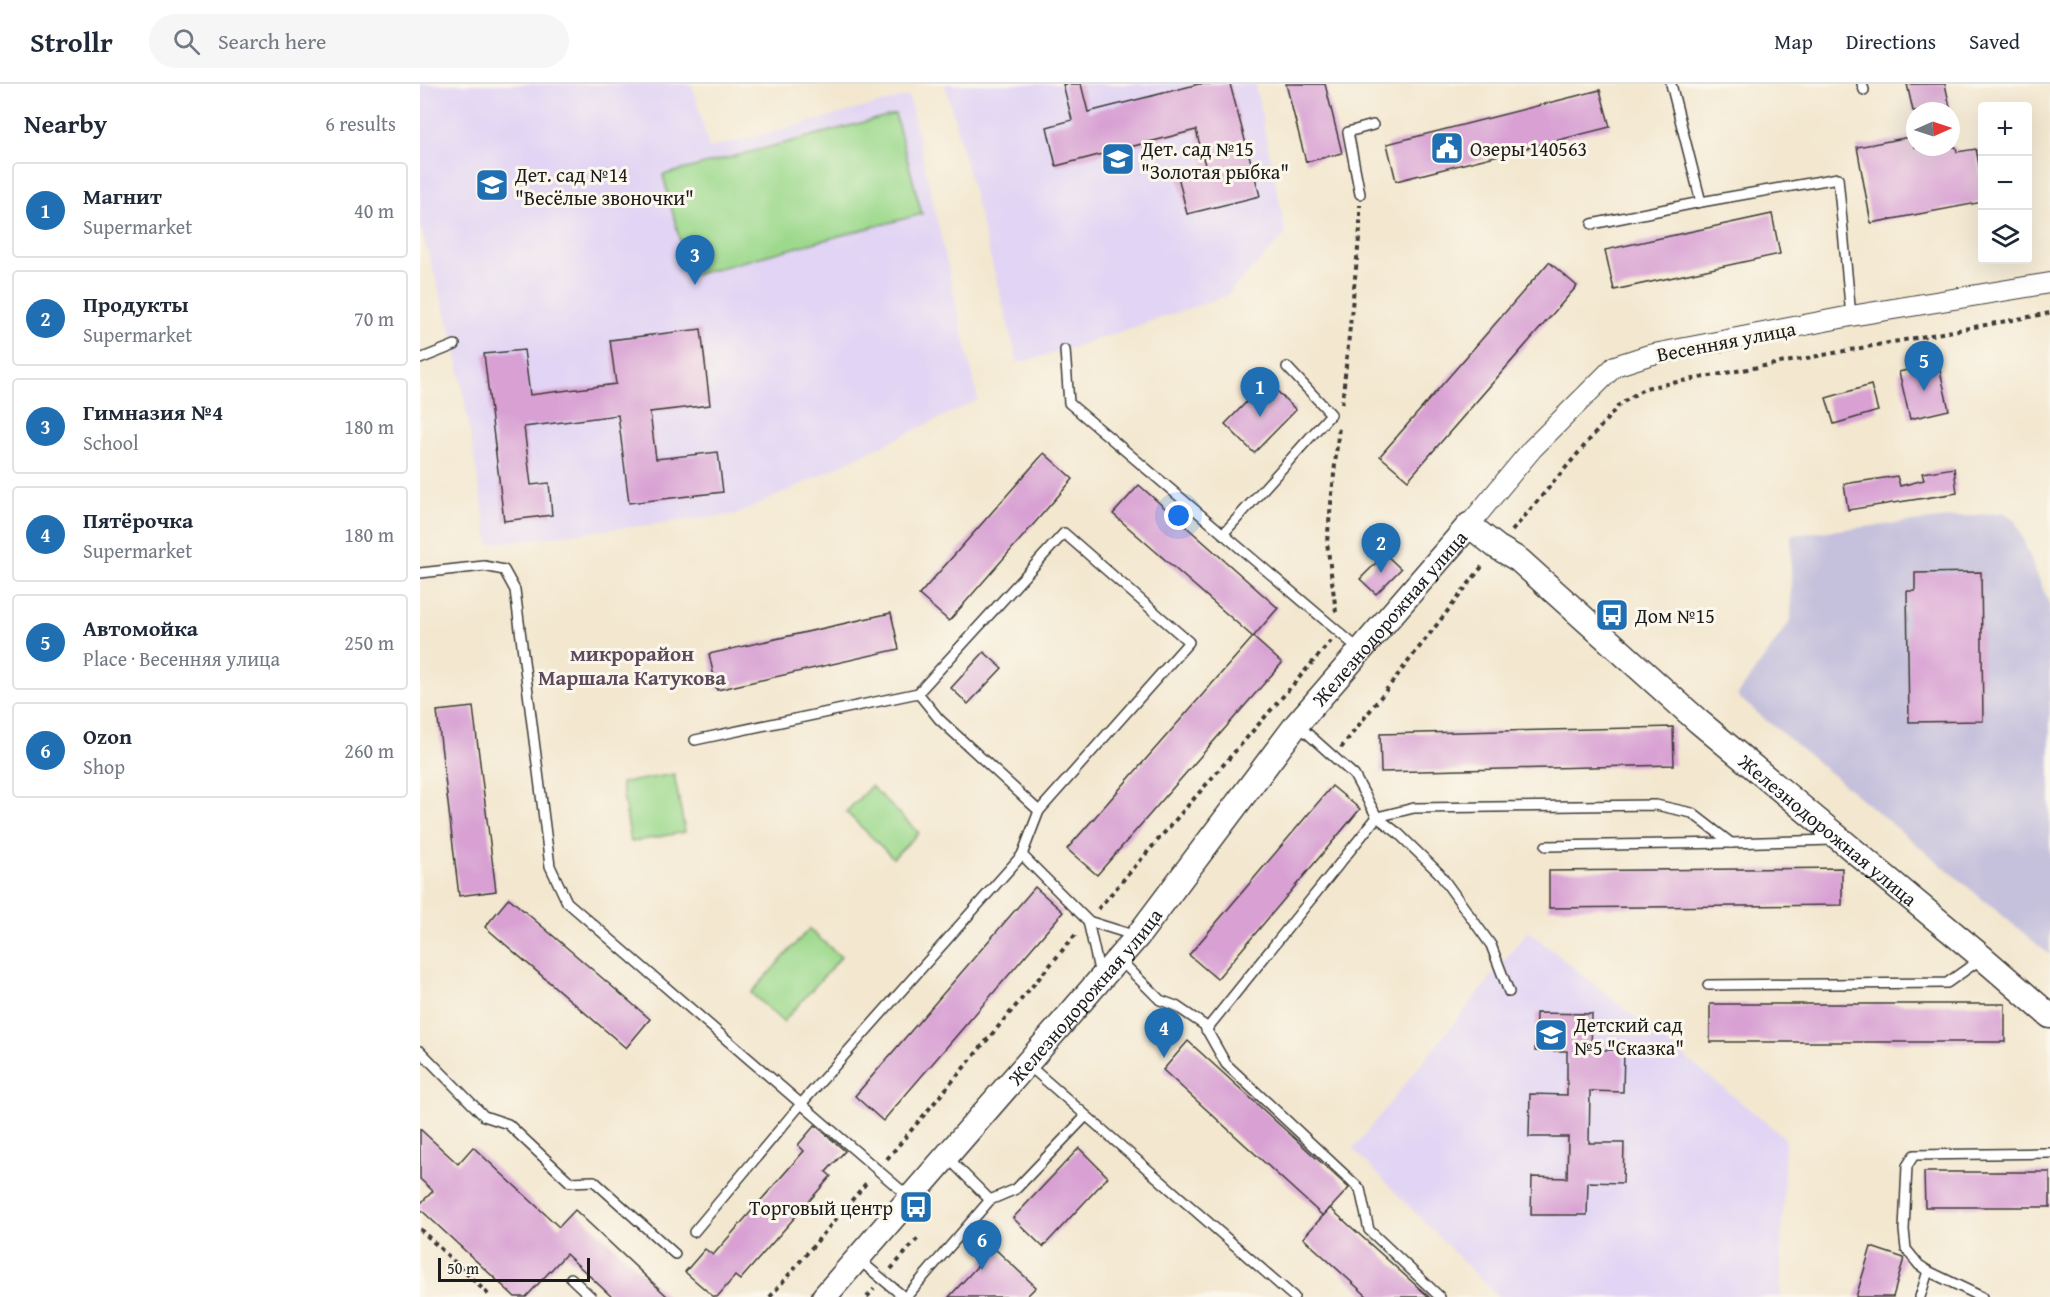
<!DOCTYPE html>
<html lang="en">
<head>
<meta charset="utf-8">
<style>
  :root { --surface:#fff; --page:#f6f6f7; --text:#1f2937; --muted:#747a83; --line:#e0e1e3; --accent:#1f6fb2 }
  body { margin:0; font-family:"Gentium Book Plus",serif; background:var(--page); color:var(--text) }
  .controls { position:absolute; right:18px; top:18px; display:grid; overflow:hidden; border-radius:6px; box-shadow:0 6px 24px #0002 }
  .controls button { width:54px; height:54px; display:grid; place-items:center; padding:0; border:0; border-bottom:2px solid var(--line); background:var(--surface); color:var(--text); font:30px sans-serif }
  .compass { position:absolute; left:1486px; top:18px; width:54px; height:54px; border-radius:50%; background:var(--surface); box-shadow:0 6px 24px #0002; rotate:87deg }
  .scale { position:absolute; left:18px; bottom:15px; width:152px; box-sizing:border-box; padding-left:6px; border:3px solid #1c1c1c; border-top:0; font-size:16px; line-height:21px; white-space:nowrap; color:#1c1c1c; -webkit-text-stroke:4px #fbf7ec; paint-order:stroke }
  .you { position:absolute; left:759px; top:432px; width:21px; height:21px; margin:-15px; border:4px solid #fff; border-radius:50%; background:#1a73e8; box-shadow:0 0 0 9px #1a73e833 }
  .badge { display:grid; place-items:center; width:39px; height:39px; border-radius:50%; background:var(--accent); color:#fff; font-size:20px; font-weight:700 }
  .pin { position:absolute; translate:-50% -50px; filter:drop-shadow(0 2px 3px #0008) }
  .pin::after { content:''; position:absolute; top:32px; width:21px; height:18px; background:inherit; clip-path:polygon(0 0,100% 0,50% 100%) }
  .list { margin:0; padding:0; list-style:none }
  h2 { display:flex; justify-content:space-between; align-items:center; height:78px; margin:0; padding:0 24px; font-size:26px }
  h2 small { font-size:20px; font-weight:400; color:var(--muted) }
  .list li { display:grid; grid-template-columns:39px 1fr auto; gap:18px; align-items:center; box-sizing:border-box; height:96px; margin:0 12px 12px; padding:0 12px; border:2px solid var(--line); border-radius:6px }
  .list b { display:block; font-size:22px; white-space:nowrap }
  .list p { margin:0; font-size:20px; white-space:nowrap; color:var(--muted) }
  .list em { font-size:20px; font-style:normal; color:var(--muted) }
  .icon { flex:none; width:33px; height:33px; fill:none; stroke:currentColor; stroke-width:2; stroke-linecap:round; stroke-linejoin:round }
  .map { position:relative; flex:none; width:1630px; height:1213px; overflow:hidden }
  header { display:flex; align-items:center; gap:36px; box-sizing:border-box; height:84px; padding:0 30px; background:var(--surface); border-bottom:2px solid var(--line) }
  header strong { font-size:28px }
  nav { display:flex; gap:33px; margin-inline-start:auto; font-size:21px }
  .search { width:420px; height:54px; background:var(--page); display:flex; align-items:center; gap:15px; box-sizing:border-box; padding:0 21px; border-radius:33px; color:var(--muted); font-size:22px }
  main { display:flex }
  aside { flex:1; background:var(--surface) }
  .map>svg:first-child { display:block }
  .built { fill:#e1d4f4 }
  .industrial { fill:#c5c0db }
  .green { fill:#9dd98d; stroke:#5c7a54; stroke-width:1.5 }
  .building { fill:#d8a0d3 }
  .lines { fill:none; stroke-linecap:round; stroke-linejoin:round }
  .service-casing { stroke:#3c3a37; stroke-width:12 }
  .minor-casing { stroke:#3c3a37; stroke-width:22 }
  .tertiary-casing { stroke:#3c3a37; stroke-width:27 }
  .path { stroke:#3c3a37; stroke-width:4; stroke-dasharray:4.5 4.5; stroke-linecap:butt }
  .service { stroke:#fff; stroke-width:9 }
  .minor { stroke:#fff; stroke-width:20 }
  .tertiary { stroke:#fff; stroke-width:24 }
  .labels { text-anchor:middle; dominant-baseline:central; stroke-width:6; stroke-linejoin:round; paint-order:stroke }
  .poi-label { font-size:20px; fill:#1c1c1c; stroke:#fbf7ec; text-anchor:start }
  .street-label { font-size:20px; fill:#1c1c1c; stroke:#fbf7ec }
  .neighbourhood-label { font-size:21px; font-weight:bold; fill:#5e4a5c; stroke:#fbf7ec }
</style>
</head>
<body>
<header>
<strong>Strollr</strong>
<div class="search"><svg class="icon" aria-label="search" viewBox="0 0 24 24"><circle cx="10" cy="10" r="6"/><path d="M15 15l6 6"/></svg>Search here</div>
<nav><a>Map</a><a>Directions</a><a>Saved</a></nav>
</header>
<main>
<aside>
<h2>Nearby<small>6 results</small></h2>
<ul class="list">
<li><span class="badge">1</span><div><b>Магнит</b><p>Supermarket</p></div><em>40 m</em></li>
<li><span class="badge">2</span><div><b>Продукты</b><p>Supermarket</p></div><em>70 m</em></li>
<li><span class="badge">3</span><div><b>Гимназия №4</b><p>School</p></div><em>180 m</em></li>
<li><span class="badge">4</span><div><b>Пятёрочка</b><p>Supermarket</p></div><em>180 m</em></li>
<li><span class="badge">5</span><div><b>Автомойка</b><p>Place · Весенняя улица</p></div><em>250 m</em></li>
<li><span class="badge">6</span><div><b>Ozon</b><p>Shop</p></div><em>260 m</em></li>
</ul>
</aside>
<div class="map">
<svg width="1630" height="1213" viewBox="0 0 1630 1213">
  <rect width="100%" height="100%" fill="#fbf7ec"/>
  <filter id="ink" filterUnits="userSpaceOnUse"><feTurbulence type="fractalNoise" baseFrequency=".0167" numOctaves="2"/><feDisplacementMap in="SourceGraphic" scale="12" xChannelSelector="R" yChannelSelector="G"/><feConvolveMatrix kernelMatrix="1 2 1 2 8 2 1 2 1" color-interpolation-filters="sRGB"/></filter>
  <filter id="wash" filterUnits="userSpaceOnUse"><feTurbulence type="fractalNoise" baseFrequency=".008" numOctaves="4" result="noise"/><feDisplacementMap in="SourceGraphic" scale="24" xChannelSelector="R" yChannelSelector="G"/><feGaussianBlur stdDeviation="1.35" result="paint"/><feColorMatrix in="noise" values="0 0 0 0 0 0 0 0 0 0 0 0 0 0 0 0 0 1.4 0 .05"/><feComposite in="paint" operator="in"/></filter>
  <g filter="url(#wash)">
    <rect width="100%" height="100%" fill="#f3e7cf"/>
    <g class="built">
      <polygon points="0,0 272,0 289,64 489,12 558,316 318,430 69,460 35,261 0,141"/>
      <polygon points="525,0 835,0 866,150 806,212 645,266 598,279"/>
      <polygon points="1108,847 1365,1054 1360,1213 1078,1213 933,1065"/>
    </g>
    <polygon class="industrial" points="1584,428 1595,436 1630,522 1630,871 1317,612 1371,536 1371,451"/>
    <g class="green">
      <polygon points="475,30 502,130 269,192 243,91"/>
      <polygon points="254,690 265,748 211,758 201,699"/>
      <polygon points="451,702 499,749 473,774 426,728"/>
      <polygon points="389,845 421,873 363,938 331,909"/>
    </g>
    <g id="blocks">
      <g class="building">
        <polygon points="643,0 661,0 668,28 779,0 810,0 840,112 767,130 758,92 786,85 776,46 636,82 627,43 652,36"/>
        <polygon points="866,0 905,0 922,69 886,78"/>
        <polygon points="1487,0 1525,0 1530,23 1512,27 1493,27"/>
        <polygon points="1180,6 1190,43 976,97 967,60"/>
        <polygon points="1495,52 1495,63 1536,63 1537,68 1556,65 1563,102 1563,118 1451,139 1437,63"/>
        <polygon points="1352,130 1360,170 1194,206 1185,166"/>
        <polygon points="1129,178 1157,202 988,396 960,372"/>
        <polygon points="281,245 290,321 230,328 236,375 298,368 303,408 209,419 198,331 104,343 111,401 129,399 132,431 84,437 64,270 104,266 110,311 196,300 190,256"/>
        <polygon points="1518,278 1529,326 1490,335 1479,288"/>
        <polygon points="847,297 876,326 834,369 805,340"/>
        <polygon points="1451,301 1458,327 1414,340 1406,314"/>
        <polygon points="624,369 653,395 529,537 499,511"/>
        <polygon points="1534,384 1537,409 1428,426 1424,400 1477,392 1480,402 1504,396 1502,389"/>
        <polygon points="719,401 858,524 833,553 693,430"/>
        <polygon points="965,470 981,485 956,510 940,495"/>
        <polygon points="1561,488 1563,637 1489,638 1487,507 1495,507 1495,489"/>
        <polygon points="471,529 479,565 297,606 289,570"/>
        <polygon points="833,553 862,579 677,791 647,765"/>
        <polygon points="564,568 582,584 548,620 531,604"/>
        <polygon points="53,623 76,807 39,812 17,627"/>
        <polygon points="1253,643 1254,681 961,688 960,650"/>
        <polygon points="912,702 940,725 797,895 769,871"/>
        <polygon points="1422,784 1422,821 1129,824 1129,787"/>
        <polygon points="615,803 643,828 463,1037 435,1012"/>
        <polygon points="89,814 230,935 206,964 65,843"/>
        <rect x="1290" y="920" width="295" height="38"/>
        <polygon points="1116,929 1172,930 1171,966 1204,966 1203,1008 1170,1007 1169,1059 1204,1059 1203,1099 1168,1098 1167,1131 1111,1131 1112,1093 1147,1094 1148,1053 1109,1053 1110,1010 1147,1011 1147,967 1115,967"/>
        <polygon points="768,957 929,1104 903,1132 743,986"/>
        <polygon points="395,1041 425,1067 406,1088 411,1092 320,1196 315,1192 297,1213 294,1213 265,1188 285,1165 293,1171 384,1067 378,1061"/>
        <polygon points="0,1045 38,1080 53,1063 139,1143 155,1126 248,1213 192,1213 146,1170 106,1213 95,1213 0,1125 0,1120 13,1107 0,1095"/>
        <polygon points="659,1064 688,1093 623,1163 593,1134"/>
        <polygon points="1504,1088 1630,1088 1630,1123 1505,1123"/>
        <polygon points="910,1124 1009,1213 948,1213 883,1154"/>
        <polygon points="1451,1163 1484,1174 1473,1213 1436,1213"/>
        <polygon points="574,1164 616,1203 606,1213 529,1213"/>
      </g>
    </g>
  </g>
  <g filter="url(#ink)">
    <use href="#blocks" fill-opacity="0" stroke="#3c3a37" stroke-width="1.5"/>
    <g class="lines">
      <defs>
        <g id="service">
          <polyline points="1251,0 1281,118 1418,94 1431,232"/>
          <polyline points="1442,0 1444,6"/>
          <polyline points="940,110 928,48 953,41"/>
          <polyline points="1172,140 1281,118"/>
          <polyline points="645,266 649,319 940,566"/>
          <polyline points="0,275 35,261"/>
          <polyline points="804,449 911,330 867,283"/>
          <polyline points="0,489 64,482 84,486 95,506 130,782 147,818 489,1113"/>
          <polyline points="498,609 519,635 619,727"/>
          <polyline points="957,733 994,724 1236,721 1272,729 1311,759 1414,756"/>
          <polyline points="957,733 979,750 1019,789 1071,861 1089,908"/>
          <polyline points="1126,762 1311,759"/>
          <polyline points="602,771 668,837 716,852"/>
          <polyline points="668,837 680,891"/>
          <polyline points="700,876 740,916 756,922 784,941 806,980 940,1105 949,1146 1020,1213"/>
          <polyline points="1288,901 1527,899 1561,875"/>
          <polyline points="786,946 957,733 934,691 878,641"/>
          <polyline points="0,967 64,1032 88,1040 150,1098 174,1097 255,1170"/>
          <polyline points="607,980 874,1213"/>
          <polyline points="570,1116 596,1105 666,1032"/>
          <polyline points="274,1148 381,1020 602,771 619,727 769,558 644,449 498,609 275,656"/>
          <polyline points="438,1175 484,1213"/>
          <polyline points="1508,1187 1562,1213"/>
          <polyline points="151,1194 171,1213"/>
          <polyline points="486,1213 570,1116 527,1073"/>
          <polyline points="1500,1213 1508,1187 1499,1181 1486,1165 1484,1146 1487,1082 1494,1071 1630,1069"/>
        </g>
        <polyline id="minor" points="1049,441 1112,365 1195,282 1229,271 1431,232 1630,199"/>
        <g id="tertiary">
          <path id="s1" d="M404 1213 717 853 877 640 1049 441 1077 463 1099 476 1278 637 1563 874 1630 932"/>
        </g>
      </defs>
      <use href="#service" class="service-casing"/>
      <use href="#minor" class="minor-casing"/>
      <use href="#tertiary" class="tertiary-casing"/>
      <g class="path">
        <polyline points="922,320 940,145 940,121"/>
        <polyline points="1092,447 1199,321 1225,304 1630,229"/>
        <polyline points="916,528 907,458 919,342"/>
        <polyline points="921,664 1064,480"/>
        <polyline points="678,825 911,557"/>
        <polyline points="467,1075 657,849"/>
        <polyline points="0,1145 71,1213"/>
        <polyline points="471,1185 499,1153"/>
        <polyline points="350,1213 448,1097"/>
        <polyline points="447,1213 454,1205"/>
      </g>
      <use href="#service" class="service"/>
      <use href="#minor" class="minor"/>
      <use href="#tertiary" class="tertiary"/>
    </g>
  </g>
  <defs>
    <symbol id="civic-square" viewBox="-11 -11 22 22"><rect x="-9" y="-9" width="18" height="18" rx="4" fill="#1f6fb2" stroke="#fbf7ec"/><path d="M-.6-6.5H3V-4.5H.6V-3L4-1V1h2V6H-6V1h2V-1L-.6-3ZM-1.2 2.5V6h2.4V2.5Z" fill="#fff"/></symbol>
    <symbol id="school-square" viewBox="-11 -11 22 22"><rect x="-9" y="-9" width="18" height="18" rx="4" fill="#1f6fb2" stroke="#fbf7ec"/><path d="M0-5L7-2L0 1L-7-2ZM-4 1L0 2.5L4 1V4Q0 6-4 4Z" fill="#fff"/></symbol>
    <symbol id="bus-square" viewBox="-11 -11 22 22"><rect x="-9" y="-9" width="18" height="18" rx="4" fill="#1f6fb2" stroke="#fbf7ec"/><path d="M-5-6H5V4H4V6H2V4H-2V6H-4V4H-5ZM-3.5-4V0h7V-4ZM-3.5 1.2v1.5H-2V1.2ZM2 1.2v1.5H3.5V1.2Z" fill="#fff"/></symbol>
  </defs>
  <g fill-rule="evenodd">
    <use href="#civic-square" x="1008" y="45" width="38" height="38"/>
    <use href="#school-square" x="679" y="56" width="38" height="38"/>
    <use href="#school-square" x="53" y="82" width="38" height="38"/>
    <use href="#bus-square" x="1173" y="512" width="38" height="38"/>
    <use href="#school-square" x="1112" y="932" width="38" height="38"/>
    <use href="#bus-square" x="477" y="1104" width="38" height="38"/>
  </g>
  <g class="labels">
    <g class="poi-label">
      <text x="721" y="64">Дет. сад №15<tspan x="721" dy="23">"Золотая рыбка"</tspan></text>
      <text x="1050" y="64">Озеры 140563</text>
      <text x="95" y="90">Дет. сад №14<tspan x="95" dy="23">"Весёлые звоночки"</tspan></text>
      <text x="1215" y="531">Дом №15</text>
      <text x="1154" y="940">Детский сад<tspan x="1154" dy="23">№5 "Сказка"</tspan></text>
      <text x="473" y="1123" text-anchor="end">Торговый центр</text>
    </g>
    <g class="street-label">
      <text transform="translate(1306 257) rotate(-11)">Весенняя улица</text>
      <text stroke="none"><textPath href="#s1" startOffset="884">Железнодорожная улица</textPath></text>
      <text stroke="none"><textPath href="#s1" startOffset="1478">Железнодорожная улица</textPath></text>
      <text stroke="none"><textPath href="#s1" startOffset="398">Железнодорожная улица</textPath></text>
    </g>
    <g class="neighbourhood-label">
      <text x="212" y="569">микрорайон<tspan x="212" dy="24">Маршала Катукова</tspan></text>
    </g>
  </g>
</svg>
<div class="controls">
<button>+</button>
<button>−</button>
<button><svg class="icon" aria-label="layers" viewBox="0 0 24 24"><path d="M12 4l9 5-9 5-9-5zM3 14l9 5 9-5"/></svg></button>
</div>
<svg class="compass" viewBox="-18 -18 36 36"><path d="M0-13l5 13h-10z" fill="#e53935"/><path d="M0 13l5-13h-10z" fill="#747a83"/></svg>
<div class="scale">50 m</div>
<div class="you"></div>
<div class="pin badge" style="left:840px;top:333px">1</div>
<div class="pin badge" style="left:961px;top:489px">2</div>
<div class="pin badge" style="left:275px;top:201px">3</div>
<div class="pin badge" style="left:744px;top:974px">4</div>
<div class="pin badge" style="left:1504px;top:307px">5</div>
<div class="pin badge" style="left:562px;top:1186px">6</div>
</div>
</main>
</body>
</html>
